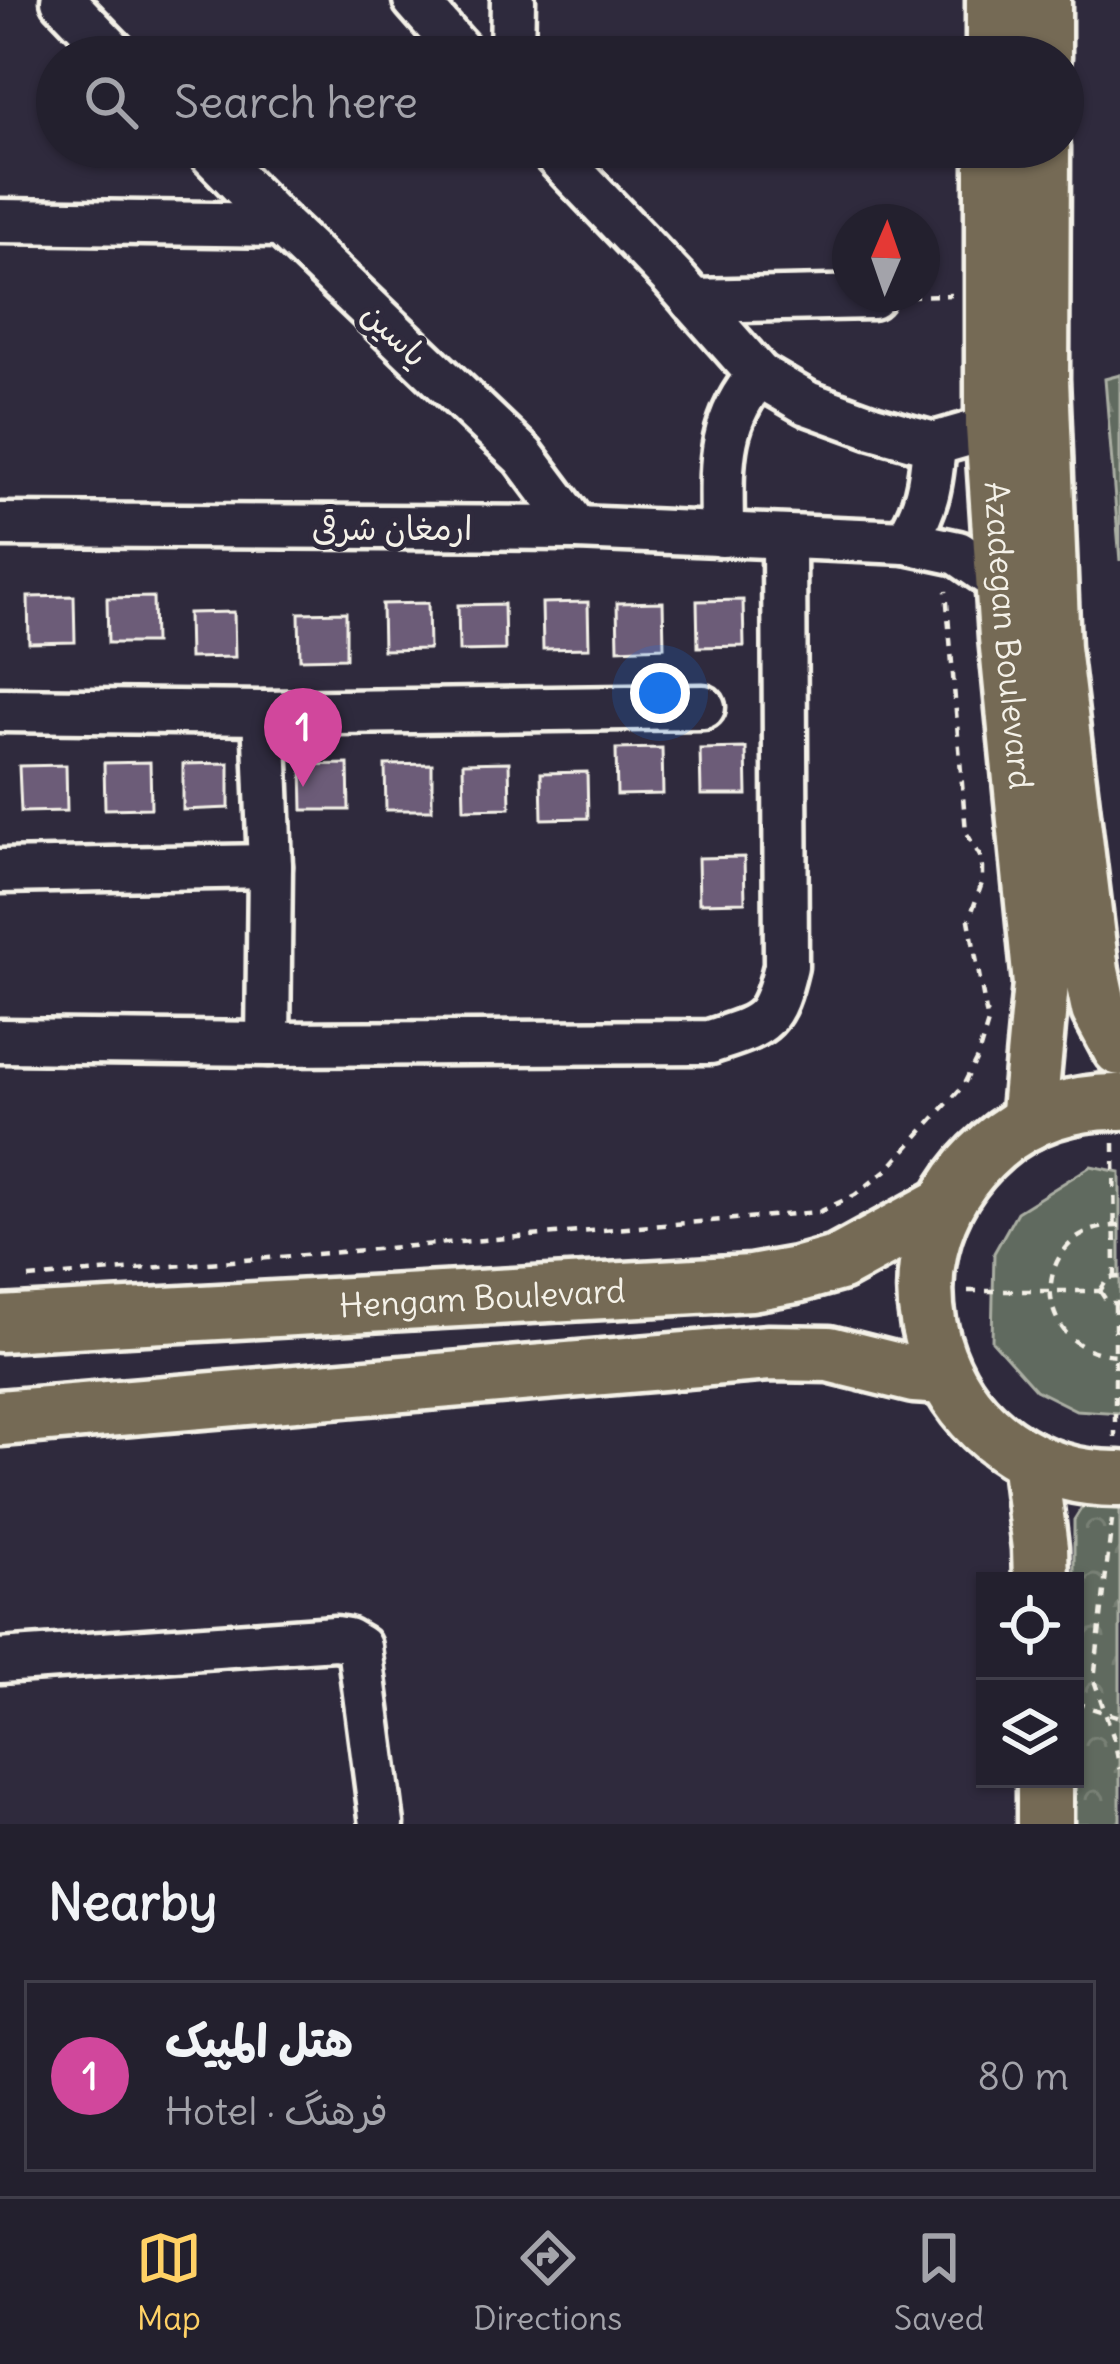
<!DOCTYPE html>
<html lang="en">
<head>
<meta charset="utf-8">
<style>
  :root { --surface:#23202e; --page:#2f2d3a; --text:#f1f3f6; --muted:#a3a3aa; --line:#403e4a; --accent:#ffd166 }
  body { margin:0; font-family:Delius,"Playpen Sans Arabic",sans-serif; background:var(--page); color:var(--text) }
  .controls { position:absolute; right:36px; bottom:36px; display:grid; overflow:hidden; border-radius:0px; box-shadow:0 3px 9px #0004 }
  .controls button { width:108px; height:108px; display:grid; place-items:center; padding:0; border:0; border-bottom:3px solid var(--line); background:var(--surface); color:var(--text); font:60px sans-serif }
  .compass { position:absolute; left:832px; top:204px; width:108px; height:108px; border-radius:50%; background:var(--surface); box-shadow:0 3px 9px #0004; rotate:2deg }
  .you { position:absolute; left:660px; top:693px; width:42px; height:42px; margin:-30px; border:9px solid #fff; border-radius:50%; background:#1a73e8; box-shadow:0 0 0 18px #1a73e833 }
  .badge { display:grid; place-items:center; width:78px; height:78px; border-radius:50%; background:var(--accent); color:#fff; font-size:39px; font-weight:700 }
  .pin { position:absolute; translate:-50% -99px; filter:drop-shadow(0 3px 6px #0008) }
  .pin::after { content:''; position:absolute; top:63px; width:42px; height:36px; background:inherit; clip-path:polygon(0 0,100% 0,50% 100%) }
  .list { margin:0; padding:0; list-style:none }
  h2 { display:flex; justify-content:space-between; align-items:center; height:156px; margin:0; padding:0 48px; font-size:51px }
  h2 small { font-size:39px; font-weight:400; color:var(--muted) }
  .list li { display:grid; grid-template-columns:78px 1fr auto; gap:36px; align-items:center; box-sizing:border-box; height:192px; margin:0 24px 24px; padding:0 24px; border:3px solid var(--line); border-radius:0px }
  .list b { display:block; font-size:45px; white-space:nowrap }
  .list p { margin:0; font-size:39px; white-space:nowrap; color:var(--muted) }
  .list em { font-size:39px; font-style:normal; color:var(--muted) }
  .icon { flex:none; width:66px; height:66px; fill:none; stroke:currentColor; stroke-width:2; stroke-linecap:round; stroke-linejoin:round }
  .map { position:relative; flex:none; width:1120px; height:1824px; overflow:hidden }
  .search { position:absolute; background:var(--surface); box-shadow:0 3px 9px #0004; left:36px; right:36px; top:36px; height:132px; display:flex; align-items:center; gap:30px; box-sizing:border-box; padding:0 42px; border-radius:66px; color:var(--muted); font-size:45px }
  .sheet { height:372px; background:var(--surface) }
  nav { display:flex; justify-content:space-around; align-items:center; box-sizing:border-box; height:168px; border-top:3px solid var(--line); background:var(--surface); font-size:33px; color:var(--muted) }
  nav a { display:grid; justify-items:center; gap:6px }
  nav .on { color:var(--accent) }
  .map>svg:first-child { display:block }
  .green { fill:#616a5e; stroke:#aaaea3; stroke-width:3 }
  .forest { fill:url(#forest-firs); stroke:#aaaea3; stroke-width:3 }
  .park { fill:url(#park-crowns); stroke:#aaaea3; stroke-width:3 }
  .building { fill:#6c5c78; stroke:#f4f1e8; stroke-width:3 }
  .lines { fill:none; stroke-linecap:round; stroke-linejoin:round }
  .minor-casing { stroke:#f4f1e8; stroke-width:51 }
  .major-casing { stroke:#f4f1e8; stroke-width:63 }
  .path { stroke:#f4f1e8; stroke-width:4.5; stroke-dasharray:9 9; stroke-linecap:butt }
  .minor { stroke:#2f2a3d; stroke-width:42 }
  .major { stroke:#756b55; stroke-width:54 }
  .labels { text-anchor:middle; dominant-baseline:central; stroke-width:10; stroke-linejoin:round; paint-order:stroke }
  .street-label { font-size:33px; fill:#f4f1e8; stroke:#2f2a3d }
</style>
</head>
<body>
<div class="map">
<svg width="1120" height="1824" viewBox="0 0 1120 1824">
  <defs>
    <pattern id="forest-firs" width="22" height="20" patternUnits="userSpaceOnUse" patternTransform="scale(3)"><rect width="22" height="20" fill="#616a5e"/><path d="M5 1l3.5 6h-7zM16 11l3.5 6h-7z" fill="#788075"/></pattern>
    <pattern id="park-crowns" width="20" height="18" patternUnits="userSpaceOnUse" patternTransform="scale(3)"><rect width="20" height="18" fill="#616a5e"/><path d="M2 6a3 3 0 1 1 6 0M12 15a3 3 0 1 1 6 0" fill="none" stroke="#788075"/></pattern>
  </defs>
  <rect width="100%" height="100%" fill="#2f2a3d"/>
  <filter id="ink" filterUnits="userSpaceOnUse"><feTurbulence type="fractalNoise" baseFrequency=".00833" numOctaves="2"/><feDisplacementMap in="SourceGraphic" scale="24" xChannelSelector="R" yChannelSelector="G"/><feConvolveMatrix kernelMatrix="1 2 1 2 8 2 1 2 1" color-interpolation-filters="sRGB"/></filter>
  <g filter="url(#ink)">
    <polygon class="green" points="1091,1166 1120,1172 1120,1413 1076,1410 1036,1390 992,1341 994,1253 1017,1212"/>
    <polygon class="forest" points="1120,375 1120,561 1105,379"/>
    <polygon class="park" points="1089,1496 1120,1496 1120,1824 1074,1824 1074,1520"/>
    <g class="building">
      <polygon points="74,596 75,642 29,643 28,597"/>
      <polygon points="153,597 154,643 108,643 107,598"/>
      <polygon points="743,600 744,646 698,647 697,601"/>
      <polygon points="588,602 589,648 543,649 542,603"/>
      <polygon points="663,602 664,647 618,649 617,603"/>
      <polygon points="428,603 429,649 383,650 382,604"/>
      <polygon points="504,604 505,650 459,651 458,605"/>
      <polygon points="234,612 235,657 189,658 188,613"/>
      <polygon points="346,612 346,658 300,659 299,613"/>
      <polygon points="662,748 663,794 617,795 616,749"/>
      <polygon points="746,748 747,795 701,795 700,749"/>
      <polygon points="150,762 151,808 105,809 104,763"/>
      <polygon points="509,762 510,808 464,809 463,763"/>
      <polygon points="229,763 229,808 183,810 183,764"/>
      <polygon points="348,764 349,810 303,810 302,765"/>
      <polygon points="432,764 432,810 386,810 385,765"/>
      <polygon points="66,765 67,811 21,812 19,766"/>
      <polygon points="587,772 588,818 542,819 541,773"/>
      <polygon points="744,857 745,902 699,903 698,858"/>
    </g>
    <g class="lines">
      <defs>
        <g id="minor">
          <polyline points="63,0 118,57"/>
          <polyline points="415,0 465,57"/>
          <polyline points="512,57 513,0"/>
          <polyline points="205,147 281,225 523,456 577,528"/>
          <polyline points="548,147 674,279 759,375 807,403 873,427 934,444 993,427"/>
          <polyline points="0,221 281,225"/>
          <polyline points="693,301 872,297"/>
          <polyline points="0,525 577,528 906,542 958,553 1003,584"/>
          <path d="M722 535C722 473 715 424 759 375"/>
          <path d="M906 542C927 507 931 484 934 444"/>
          <polyline points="0,710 264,713 703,707"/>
          <polyline points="264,713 270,866 268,1044"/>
          <polyline points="0,871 270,866"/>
          <path d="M0 1041 268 1044 710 1042C764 1024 772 1025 786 966L784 538"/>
          <polyline points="0,1661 335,1638 347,1640 359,1647 382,1824"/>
        </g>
        <g id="major">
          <polyline points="994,57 994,0"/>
          <polyline points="1043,57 1043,0"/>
          <path id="s1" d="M993 147V427L1007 637 1041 984 1028 1122"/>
          <polyline points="1042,147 1041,379 1052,648 1091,971 1099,1009 1120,1048"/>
          <path d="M1120 1102C1074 1101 1028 1115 993 1146 857 1264 940 1481 1120 1479"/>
          <path id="s2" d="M0 1324 751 1283 796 1275 839 1263 945 1205"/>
          <polyline points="0,1418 769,1353 829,1354 914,1375 945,1377"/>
          <polyline points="1029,1459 1040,1548 1041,1581"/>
          <polyline points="1045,1779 1045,1824"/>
        </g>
      </defs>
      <use href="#minor" class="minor-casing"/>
      <use href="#major" class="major-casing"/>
      <g class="path">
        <polyline points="909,296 951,295"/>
        <polyline points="1114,1143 1115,1276"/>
        <path d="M1120 1226C1028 1225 1027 1355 1120 1355"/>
        <polyline points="29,1278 819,1212 855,1195 888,1169 963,1086 978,1056 988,1023 969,920 982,883 982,868 980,856 966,832 946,591"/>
        <polyline points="968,1291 1100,1291"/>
        <polyline points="1100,1291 1108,1278 1120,1277"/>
        <polyline points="1100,1291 1108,1303 1120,1303"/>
        <polyline points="1115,1305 1115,1437"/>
        <polyline points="1112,1520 1094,1680 1114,1739 1120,1769"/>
        <polyline points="1075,1703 1120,1717"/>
      </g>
      <use href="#minor" class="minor"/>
      <use href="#major" class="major"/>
    </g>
  </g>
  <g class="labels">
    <g class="street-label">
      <text transform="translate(395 334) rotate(44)">یاسین</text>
      <text x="392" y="528">ارمغان شرقی</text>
      <text stroke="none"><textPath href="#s1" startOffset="489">Azadegan Boulevard</textPath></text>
      <text stroke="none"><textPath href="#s2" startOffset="483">Hengam Boulevard</textPath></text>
    </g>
  </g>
</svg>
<div class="controls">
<button><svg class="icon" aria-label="locate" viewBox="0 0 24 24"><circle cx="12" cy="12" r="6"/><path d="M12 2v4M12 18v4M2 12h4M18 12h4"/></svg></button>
<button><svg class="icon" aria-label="layers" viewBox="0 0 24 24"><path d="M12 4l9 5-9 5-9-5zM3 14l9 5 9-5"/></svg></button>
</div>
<svg class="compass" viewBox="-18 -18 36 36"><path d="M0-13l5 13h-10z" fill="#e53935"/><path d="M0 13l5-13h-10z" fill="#a3a3aa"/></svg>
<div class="you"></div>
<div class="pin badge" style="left:303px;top:787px;background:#d1479c">1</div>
<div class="search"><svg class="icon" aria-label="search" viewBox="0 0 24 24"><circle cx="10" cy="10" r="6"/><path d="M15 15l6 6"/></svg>Search here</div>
</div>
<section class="sheet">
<h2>Nearby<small></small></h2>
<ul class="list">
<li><span class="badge" style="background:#d1479c">1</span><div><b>هتل المپیک</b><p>Hotel · فرهنگ</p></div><em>80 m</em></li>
</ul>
</section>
<nav>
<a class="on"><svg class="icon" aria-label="map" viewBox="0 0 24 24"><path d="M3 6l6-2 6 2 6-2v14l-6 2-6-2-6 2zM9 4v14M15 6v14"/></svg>Map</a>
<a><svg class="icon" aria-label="directions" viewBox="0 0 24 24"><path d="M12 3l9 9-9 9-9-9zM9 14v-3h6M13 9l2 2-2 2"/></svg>Directions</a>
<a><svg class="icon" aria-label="saved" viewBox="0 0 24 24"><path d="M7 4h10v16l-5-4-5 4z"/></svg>Saved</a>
</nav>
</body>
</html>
